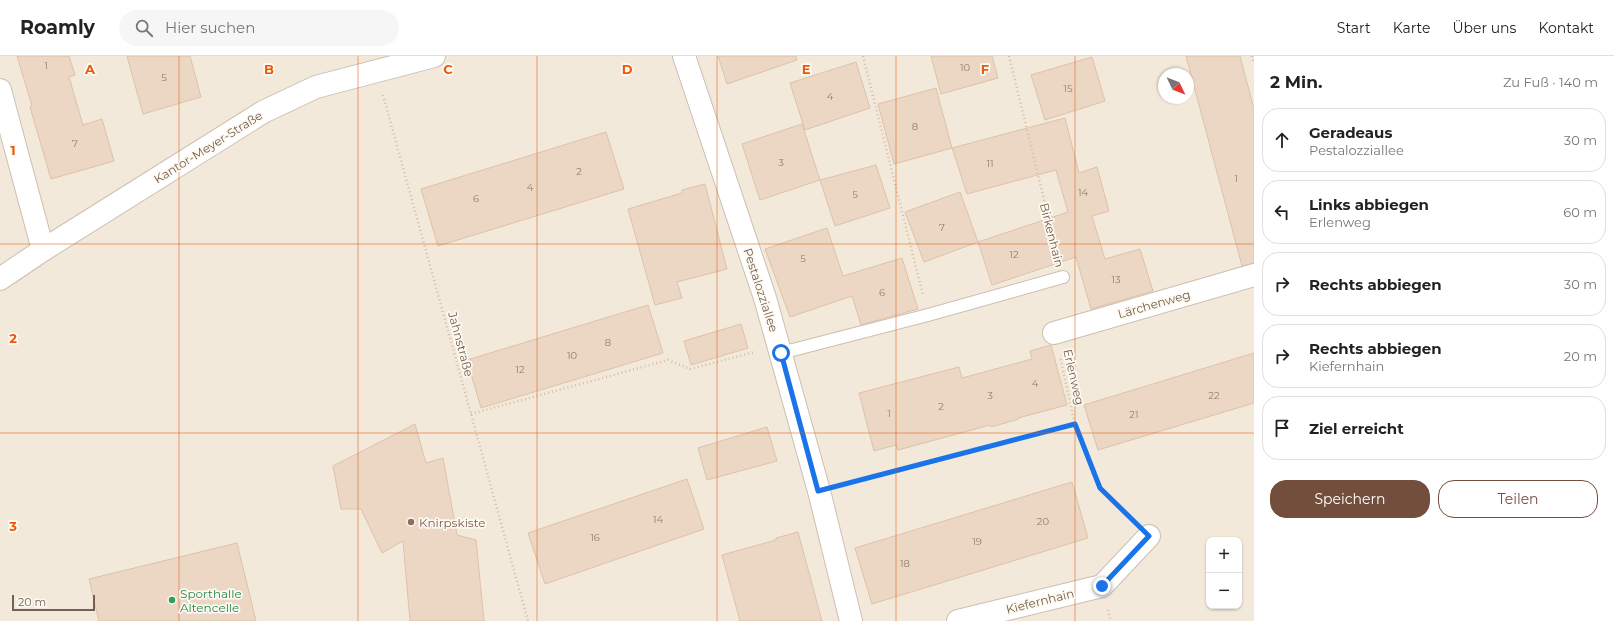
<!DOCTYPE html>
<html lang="de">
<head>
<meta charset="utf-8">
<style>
  :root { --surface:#fff; --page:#f6f6f6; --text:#222; --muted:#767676; --line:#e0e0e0; --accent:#734e3d }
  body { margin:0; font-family:Montserrat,sans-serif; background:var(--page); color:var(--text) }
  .controls { position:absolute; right:12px; bottom:12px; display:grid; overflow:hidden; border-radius:8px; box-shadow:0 1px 3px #0004 }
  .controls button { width:36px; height:36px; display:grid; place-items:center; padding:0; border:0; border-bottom:1px solid var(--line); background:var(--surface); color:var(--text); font:20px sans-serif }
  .compass { position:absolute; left:1158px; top:12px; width:36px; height:36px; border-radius:50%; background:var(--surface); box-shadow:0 1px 3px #0004; rotate:133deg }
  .scale { position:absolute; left:12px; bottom:10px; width:83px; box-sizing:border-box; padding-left:4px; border:2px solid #746050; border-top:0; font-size:11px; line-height:14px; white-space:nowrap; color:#746050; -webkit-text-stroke:3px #fefaf2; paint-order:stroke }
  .stop { position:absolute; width:12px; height:12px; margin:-9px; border:3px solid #1a73e8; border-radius:50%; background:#fff }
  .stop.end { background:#1a73e8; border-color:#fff; box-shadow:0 1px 4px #0008 }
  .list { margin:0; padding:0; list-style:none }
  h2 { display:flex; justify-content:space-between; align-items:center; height:52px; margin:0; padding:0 16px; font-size:17px }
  h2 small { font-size:13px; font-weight:400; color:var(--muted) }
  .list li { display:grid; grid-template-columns:26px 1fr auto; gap:12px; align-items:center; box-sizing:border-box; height:64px; margin:0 8px 8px; padding:0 8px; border:1px solid var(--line); border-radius:16px }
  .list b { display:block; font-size:15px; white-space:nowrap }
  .list p { margin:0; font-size:13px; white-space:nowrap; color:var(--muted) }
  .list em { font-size:13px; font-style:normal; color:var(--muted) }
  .actions { display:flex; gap:8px; padding:12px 16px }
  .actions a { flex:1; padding:9px 0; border:1px solid var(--accent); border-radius:16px; text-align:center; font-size:14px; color:var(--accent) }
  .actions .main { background:var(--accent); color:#fff }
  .icon { flex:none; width:22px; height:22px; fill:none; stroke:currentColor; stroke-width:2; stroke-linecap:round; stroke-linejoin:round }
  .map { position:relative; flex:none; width:1254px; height:565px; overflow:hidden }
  header { display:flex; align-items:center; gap:24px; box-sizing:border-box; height:56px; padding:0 20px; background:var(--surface); border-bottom:1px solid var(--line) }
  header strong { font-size:19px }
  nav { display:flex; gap:22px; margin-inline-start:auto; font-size:14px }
  .search { width:280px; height:36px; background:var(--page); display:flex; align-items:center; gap:10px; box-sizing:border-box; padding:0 14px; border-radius:22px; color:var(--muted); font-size:15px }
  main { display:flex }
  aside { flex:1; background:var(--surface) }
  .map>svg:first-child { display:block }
  .residential { fill:#f2e9da; fill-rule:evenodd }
  .building { fill:#ebd7c4; stroke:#dec2a8 }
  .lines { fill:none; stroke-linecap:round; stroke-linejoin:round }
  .service-casing { stroke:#ccbfb2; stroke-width:14 }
  .minor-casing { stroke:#ccbfb2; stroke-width:24 }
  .path { stroke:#d3bda8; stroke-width:2.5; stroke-dasharray:1 3; stroke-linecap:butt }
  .service { stroke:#fff; stroke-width:12 }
  .minor { stroke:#fff; stroke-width:22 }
  .route { stroke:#1a73e8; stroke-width:5 }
  .grid { fill:none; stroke:#e8590c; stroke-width:1; stroke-opacity:0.55 }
  .education-dot { fill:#8d6e63; stroke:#fefaf2; stroke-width:1.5 }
  .leisure-dot { fill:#2e9e5b; stroke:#fefaf2; stroke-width:1.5 }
  .labels { text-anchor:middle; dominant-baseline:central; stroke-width:3.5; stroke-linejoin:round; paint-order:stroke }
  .number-label { font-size:10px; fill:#927e6d }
  .street-label { font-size:12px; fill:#746050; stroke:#fefaf2 }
  .education-label { font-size:12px; fill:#785e54; stroke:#fefaf2; text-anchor:start }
  .leisure-label { font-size:12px; fill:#27864d; stroke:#fefaf2; text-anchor:start }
  .grid-label { font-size:13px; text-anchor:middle; font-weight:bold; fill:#e8590c; stroke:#fefaf2; stroke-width:3.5; stroke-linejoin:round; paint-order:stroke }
</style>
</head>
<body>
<header>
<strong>Roamly</strong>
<div class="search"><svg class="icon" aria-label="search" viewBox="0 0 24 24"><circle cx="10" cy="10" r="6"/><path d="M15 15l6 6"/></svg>Hier suchen</div>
<nav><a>Start</a><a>Karte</a><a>Über uns</a><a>Kontakt</a></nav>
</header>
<main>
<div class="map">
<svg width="1254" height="565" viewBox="0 0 1254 565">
  <rect width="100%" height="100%" fill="#fbf6eb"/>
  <path class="residential" d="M0 0H1254V565H0ZM1164 18H1188V42H1164ZM1209 484H1239V550H1209Z"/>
  <g class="building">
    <polygon points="17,0 69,0 75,19 69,21 83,69 102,63 114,105 51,123 30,51 32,50"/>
    <polygon points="127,0 190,0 201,41 143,58"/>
    <polygon points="718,0 796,0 797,4 727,28"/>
    <polygon points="931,0 992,0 998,22 941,38"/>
    <polygon points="1186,0 1240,0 1254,53 1254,207 1242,210"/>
    <polygon points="1092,1 1105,45 1045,64 1031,19"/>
    <polygon points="856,6 870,52 805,74 790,27"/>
    <polygon points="936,32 952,92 894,108 878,48"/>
    <polygon points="1065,62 1079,117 1097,111 1109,155 1092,160 1105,203 1140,193 1153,235 1091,253 1076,201 992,229 978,186 1068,156 1056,114 967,138 952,92"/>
    <polygon points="802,68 820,124 760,144 742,88"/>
    <polygon points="606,76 624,133 438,190 421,133"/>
    <polygon points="876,109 890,152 835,170 820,124"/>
    <polygon points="705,128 727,213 677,226 682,242 655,249 628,153 682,137 682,134"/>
    <polygon points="960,136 978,186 924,206 905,156"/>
    <polygon points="827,172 843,220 902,202 918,253 861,269 852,240 790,261 765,193"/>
    <polygon points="648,249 663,297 481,352 467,304"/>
    <polygon points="741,268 748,292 691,309 684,285"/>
    <polygon points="1051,289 1067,349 1018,362 1019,363 991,371 990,369 898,394 896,389 874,395 859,337 959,311 962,322 1032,303 1030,295"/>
    <polygon points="1254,297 1254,347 1098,394 1084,349"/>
    <polygon points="415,368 426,407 443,402 457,479 476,484 484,565 410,565 403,485 382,497 361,453 341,453 333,410"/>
    <polygon points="767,371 777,405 707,424 698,392"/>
    <polygon points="687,423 704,473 545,528 528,477"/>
    <polygon points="1072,426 1088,482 872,548 855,492"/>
    <polygon points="798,476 822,565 740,565 722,499 776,484 776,482"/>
    <polygon points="237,487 256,565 99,565 89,523"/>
  </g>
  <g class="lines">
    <defs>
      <polyline id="service" points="781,297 928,259 1063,221"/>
      <g id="minor">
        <polyline points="684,0 765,242 819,435 851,565"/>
        <polyline points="0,34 43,194"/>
        <polyline points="0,223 43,194 263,56 316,31 434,0"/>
        <polyline points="1054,277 1254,219"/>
        <polyline points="958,565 1102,530 1149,480"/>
      </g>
    </defs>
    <use href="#service" class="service-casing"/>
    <use href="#minor" class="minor-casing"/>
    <g class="path">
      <polyline points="863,0 923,239"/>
      <polyline points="1009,0 1058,201"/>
      <polyline points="1252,0 1254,8"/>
      <polyline points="383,39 528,565"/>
      <polyline points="471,358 668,304 690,313 755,296"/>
      <polyline points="1075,368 1100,432 1132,463"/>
      <polyline points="844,428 1075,368 1060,301"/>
      <polyline points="1108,554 1111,565"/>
    </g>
    <use href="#service" class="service"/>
    <use href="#minor" class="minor"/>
  </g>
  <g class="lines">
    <polyline class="route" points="781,297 818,435 1075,368 1100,432 1149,480 1102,530"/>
  </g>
  <path class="grid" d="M179 0V565M358 0V565M537 0V565M717 0V565M896 0V565M1075 0V565M0 188H1254M0 377H1254"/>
  <circle class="education-dot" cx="411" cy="466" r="4"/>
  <circle class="leisure-dot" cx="172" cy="544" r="4"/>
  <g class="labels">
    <g class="number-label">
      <text x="46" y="9">1</text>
      <text x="965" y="11">10</text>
      <text x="164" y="21">5</text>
      <text x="1068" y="32">15</text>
      <text x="830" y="40">4</text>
      <text x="915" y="70">8</text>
      <text x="75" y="87">7</text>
      <text x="781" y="106">3</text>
      <text x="990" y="107">11</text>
      <text x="579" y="115">2</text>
      <text x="1236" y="122">1</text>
      <text x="530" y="131">4</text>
      <text x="1083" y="136">14</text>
      <text x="855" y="138">5</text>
      <text x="476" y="142">6</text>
      <text x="942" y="171">7</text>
      <text x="1014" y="198">12</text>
      <text x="803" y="202">5</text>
      <text x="1116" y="223">13</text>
      <text x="882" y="236">6</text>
      <text x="608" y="286">8</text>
      <text x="572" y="299">10</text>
      <text x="520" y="313">12</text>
      <text x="1035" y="327">4</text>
      <text x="990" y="339">3</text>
      <text x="1214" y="339">22</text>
      <text x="941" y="350">2</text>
      <text x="889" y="357">1</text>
      <text x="1134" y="358">21</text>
      <text x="658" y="463">14</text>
      <text x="1043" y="465">20</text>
      <text x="595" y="481">16</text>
      <text x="977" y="485">19</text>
      <text x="905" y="507">18</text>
    </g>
    <g class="street-label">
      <text transform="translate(208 91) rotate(-32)">Kantor-Meyer-Straße</text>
      <text transform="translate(1052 179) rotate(76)">Birkenhain</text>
      <text transform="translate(761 234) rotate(72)">Pestalozziallee</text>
      <text transform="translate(1154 248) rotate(-16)">Lärchenweg</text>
      <text transform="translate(461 288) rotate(75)">Jahnstraße</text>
      <text transform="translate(1074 321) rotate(77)">Erlenweg</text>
      <text transform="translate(1040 545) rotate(-14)">Kiefernhain</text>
    </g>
    <g class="education-label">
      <text x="419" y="466">Knirpskiste</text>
    </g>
    <g class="leisure-label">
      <text x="180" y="537">Sporthalle<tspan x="180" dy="14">Altencelle</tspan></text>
    </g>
  </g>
  <g class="grid-label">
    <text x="90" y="18">A</text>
    <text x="269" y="18">B</text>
    <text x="448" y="18">C</text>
    <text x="627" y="18">D</text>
    <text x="806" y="18">E</text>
    <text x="985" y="18">F</text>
    <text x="13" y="99">1</text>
    <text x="13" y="287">2</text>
    <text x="13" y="475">3</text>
  </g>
</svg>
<div class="controls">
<button>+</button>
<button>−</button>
</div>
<svg class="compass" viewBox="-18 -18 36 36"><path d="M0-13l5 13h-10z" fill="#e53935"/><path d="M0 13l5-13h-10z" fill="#767676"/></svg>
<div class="scale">20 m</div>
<div class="stop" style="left:781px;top:297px"></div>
<div class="stop end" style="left:1102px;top:530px"></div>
</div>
<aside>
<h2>2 Min.<small>Zu Fuß · 140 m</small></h2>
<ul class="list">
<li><svg class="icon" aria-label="ahead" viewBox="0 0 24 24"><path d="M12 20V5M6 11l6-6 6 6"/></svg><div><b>Geradeaus</b><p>Pestalozziallee</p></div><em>30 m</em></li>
<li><svg class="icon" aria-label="left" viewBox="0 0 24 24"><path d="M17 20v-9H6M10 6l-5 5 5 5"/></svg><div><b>Links abbiegen</b><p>Erlenweg</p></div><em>60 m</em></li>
<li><svg class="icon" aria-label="right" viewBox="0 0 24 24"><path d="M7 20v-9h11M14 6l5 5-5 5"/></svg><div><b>Rechts abbiegen</b></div><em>30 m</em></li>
<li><svg class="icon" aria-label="right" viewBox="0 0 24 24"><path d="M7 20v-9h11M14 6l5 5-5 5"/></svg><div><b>Rechts abbiegen</b><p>Kiefernhain</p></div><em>20 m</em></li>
<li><svg class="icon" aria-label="arrive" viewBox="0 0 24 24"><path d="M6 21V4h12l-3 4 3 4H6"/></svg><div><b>Ziel erreicht</b></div></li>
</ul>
<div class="actions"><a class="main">Speichern</a><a>Teilen</a></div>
</aside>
</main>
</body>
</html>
